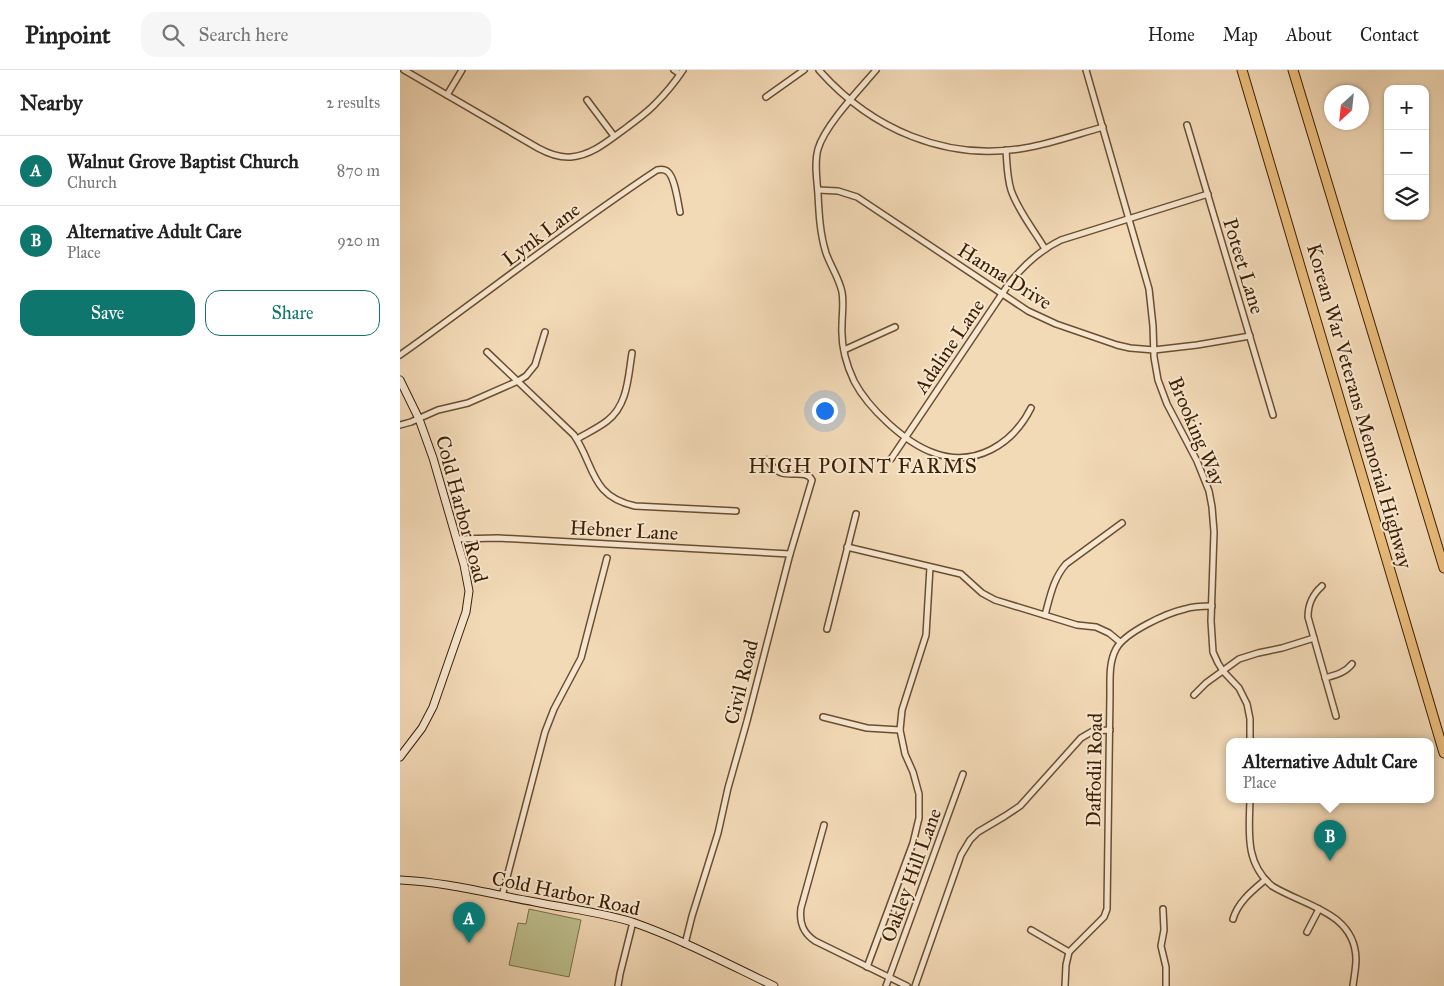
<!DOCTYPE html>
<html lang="en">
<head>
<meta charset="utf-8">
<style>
  :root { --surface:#fff; --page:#f6f6f6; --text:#222; --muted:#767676; --line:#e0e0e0; --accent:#0f766e }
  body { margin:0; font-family:"IM FELL Great Primer",serif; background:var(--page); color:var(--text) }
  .controls { position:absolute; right:15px; top:15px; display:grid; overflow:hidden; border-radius:10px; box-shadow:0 1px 4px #0004 }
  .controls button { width:45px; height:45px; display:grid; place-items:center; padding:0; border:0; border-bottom:1px solid var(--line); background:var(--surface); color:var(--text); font:25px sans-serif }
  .compass { position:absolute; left:924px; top:15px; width:45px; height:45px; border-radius:50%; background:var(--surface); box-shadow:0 1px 4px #0004; rotate:207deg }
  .you { position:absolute; left:424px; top:340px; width:18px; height:18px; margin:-12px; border:4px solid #fff; border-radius:50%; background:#1a73e8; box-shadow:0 0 0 8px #1a73e833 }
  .badge { display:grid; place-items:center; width:32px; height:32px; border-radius:50%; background:var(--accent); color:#fff; font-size:16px; font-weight:700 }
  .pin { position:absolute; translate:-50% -41px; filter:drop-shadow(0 1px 2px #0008) }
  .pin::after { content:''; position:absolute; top:26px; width:18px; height:15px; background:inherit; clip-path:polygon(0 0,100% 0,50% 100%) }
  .popup { position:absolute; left:826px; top:668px; width:208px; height:65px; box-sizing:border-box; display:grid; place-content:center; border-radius:10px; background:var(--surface); filter:drop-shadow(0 1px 4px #0005); font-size:16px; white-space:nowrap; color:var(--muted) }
  .popup b { font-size:19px; color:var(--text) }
  .popup::after { content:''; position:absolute; left:50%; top:100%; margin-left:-10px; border:10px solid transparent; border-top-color:var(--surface) }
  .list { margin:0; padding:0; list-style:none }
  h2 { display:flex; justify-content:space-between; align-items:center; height:65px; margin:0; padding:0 20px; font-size:21px }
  h2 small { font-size:16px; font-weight:400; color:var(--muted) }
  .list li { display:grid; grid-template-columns:32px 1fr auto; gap:15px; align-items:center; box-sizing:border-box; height:70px; padding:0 20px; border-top:1px solid var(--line) }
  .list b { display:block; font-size:19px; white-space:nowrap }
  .list p { margin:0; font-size:16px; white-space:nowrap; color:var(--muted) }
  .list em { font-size:16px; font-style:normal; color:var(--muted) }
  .actions { display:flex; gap:10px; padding:15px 20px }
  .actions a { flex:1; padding:11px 0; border:1px solid var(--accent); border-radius:15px; text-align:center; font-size:18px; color:var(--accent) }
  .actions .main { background:var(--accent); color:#fff }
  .icon { flex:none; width:28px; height:28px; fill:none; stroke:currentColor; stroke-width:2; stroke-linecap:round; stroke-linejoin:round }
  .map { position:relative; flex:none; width:1044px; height:916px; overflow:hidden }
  header { display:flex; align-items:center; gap:30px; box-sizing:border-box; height:70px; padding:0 25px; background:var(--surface); border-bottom:1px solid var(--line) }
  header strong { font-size:24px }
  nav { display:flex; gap:28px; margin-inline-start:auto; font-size:18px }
  .search { width:350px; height:45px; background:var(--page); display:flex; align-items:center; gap:12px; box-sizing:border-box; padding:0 18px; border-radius:15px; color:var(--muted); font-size:19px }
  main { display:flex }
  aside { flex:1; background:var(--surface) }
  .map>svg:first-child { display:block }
  .green { fill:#bdbf8d; stroke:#7c7048 }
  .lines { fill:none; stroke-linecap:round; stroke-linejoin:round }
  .street-casing { stroke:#6a4e31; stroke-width:8 }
  .secondary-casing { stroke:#3c2004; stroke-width:9 }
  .highway-casing { stroke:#3c2004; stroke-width:11 }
  .street { stroke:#f7e7d0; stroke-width:5 }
  .secondary { stroke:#f7e7d0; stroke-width:7 }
  .highway { stroke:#eabd7c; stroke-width:9 }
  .labels { text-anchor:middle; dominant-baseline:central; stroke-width:4; stroke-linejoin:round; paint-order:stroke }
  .street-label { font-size:20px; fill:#3c2004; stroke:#f7e7d0 }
  .neighbourhood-label { font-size:21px; letter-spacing:1px; fill:#3c2004; stroke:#f7e7d0 }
</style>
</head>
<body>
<header>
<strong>Pinpoint</strong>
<div class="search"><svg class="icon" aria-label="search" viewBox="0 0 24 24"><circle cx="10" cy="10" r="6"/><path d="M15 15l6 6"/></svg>Search here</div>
<nav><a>Home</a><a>Map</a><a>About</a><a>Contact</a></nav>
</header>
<main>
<aside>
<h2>Nearby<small>2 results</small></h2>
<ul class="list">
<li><span class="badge">A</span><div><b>Walnut Grove Baptist Church</b><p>Church</p></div><em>870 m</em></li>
<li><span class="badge">B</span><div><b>Alternative Adult Care</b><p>Place</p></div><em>920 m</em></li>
</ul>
<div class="actions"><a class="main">Save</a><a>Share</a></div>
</aside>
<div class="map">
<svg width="1044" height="916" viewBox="0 0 1044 916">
  <rect width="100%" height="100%" fill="#f3dab7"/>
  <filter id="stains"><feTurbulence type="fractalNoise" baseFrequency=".004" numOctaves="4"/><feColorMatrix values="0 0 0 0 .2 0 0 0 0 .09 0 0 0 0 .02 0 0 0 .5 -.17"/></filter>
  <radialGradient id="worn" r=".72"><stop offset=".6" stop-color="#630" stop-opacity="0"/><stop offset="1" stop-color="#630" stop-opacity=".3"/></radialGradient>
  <polygon class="green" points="129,839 181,850 169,907 109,895 118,853 126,854"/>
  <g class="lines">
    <defs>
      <g id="street">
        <path d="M4 0 138 78C149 84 159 88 171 87 193 85 209 70 226 58 236 50 247 43 256 33 266 23 275 12 283 0"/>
        <polyline points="274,0 280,4"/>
        <path d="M419 0C471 59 546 92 625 78 650 74 678 64 703 57"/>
        <path d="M476 0C459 20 425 55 418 79 414 93 417 109 418 124 419 144 420 164 426 183 431 197 439 208 442 222 444 233 442 244 442 256 441 274 446 294 454 311 468 338 505 373 534 383 575 398 613 374 631 338"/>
        <polyline points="686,0 749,219 753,256 754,287 758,310 767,334 797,391 809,421 812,437 814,462 811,551 813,582 818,593 823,601 839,618 847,634 850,649 850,672"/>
        <polyline points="47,25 62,0"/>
        <polyline points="366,27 404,0"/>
        <polyline points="187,30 214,66"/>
        <polyline points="787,55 873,345"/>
        <path d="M606 80C607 94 607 107 611 120 618 141 634 160 645 179"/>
        <polyline points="418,120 438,121 457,127 628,241 656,254 717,275 730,278 754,280 797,275 850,266"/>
        <polyline points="444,280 495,257"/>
        <path d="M87 282 174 365C195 396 190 426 235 436L336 441"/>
        <path d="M0 285C86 224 169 158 257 100 261 99 265 99 268 102 275 108 278 133 280 142"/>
        <polyline points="0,355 11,352 38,340 68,333 118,311 126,306 135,295 145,262"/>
        <path d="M177 369C187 363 198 358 207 351 228 335 228 307 232 283"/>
        <path d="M491 389 608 215C622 197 640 180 661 170L808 124"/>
        <polyline points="57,469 98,468 390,484"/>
        <polyline points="447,477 561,504 582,523 595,530 677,555 696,557 709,563 720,572"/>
        <path d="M922 516C912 525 908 534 908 547L936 646"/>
        <path d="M645 545C650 527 653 509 666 494L722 453"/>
        <polyline points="427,559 456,444"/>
        <path d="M925 608C935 605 945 603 952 594"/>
        <polyline points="794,625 806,613 839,589 858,583 882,578 914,568"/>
        <polyline points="423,647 467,658 500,660"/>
        <path d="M850 730C849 763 845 793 872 816 904 836 955 842 956 889 956 898 954 907 953 916"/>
        <path d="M424 755 401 838C399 853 403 863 415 871L507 916"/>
        <polyline points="102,826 145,662 154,639 181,588 207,488"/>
        <polyline points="763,839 764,860 761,876 766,897 766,916"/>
        <path d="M833 849C838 832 852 821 865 810"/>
        <polyline points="631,860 669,882"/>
        <polyline points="907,862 919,839"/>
        <path d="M285 874 292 846 318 763 328 718 347 651 390 484 412 410C407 400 392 406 382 403 375 401 372 395 367 390"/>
        <polyline points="467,897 513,773 519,748 519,724 513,702 505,684 500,660 502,640 526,565 530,497"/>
        <polyline points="218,916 220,904 233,852"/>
        <polyline points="486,916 563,704"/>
        <polyline points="515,916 561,785 570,770 578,762 605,746 620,736 681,668 693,661 710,660"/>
        <path d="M665 916 666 895 669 882 704 847 707 839 710 624C710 608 709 592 716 579 725 562 767 543 785 539 794 536 803 536 812 536"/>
      </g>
      <g id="secondary">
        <polyline points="0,310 19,349 33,388 64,495 69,521 66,542 33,637 22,658 0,687"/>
        <path d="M0 810C46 812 90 824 135 832 168 839 203 842 235 853 283 870 328 894 374 916"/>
      </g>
      <g id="highway">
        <polyline points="842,0 1044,683"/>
        <polyline points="893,0 1044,498"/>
      </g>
    </defs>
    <use href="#street" class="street-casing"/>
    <use href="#secondary" class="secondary-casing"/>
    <use href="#highway" class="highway-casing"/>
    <use href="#street" class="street"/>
    <use href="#secondary" class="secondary"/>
    <use href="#highway" class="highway"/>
  </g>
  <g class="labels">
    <g class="street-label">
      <text transform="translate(141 164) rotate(-37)">Lynk Lane</text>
      <text transform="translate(844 196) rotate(73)">Poteet Lane</text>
      <text transform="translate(605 206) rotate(32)">Hanna Drive</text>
      <text transform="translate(549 276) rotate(-56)">Adaline Lane</text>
      <text transform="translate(960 336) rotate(74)">Korean War Veterans Memorial Highway</text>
      <text transform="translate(797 361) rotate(67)">Brooking Way</text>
      <text transform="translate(62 439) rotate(75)">Cold Harbor Road</text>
      <text transform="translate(224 460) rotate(3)">Hebner Lane</text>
      <text transform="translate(341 612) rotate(-76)">Civil Road</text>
      <text transform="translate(694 700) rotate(-89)">Daffodil Road</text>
      <text transform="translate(511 805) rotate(-70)">Oakley Hill Lane</text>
      <text transform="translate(166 823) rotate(12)">Cold Harbor Road</text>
    </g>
    <g class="neighbourhood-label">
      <text x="463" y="396">HIGH POINT FARMS</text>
    </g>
  </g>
  <rect width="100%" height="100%" filter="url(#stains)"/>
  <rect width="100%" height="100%" fill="url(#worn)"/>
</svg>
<div class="controls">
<button>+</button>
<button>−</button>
<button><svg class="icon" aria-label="layers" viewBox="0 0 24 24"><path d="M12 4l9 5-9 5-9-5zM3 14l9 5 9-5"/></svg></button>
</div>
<svg class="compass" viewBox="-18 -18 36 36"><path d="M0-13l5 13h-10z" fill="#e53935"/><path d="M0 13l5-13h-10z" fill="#767676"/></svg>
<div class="you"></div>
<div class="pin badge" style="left:69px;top:873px">A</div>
<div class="pin badge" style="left:930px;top:791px">B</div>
<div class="popup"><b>Alternative Adult Care</b>Place</div>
</div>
</main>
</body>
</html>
